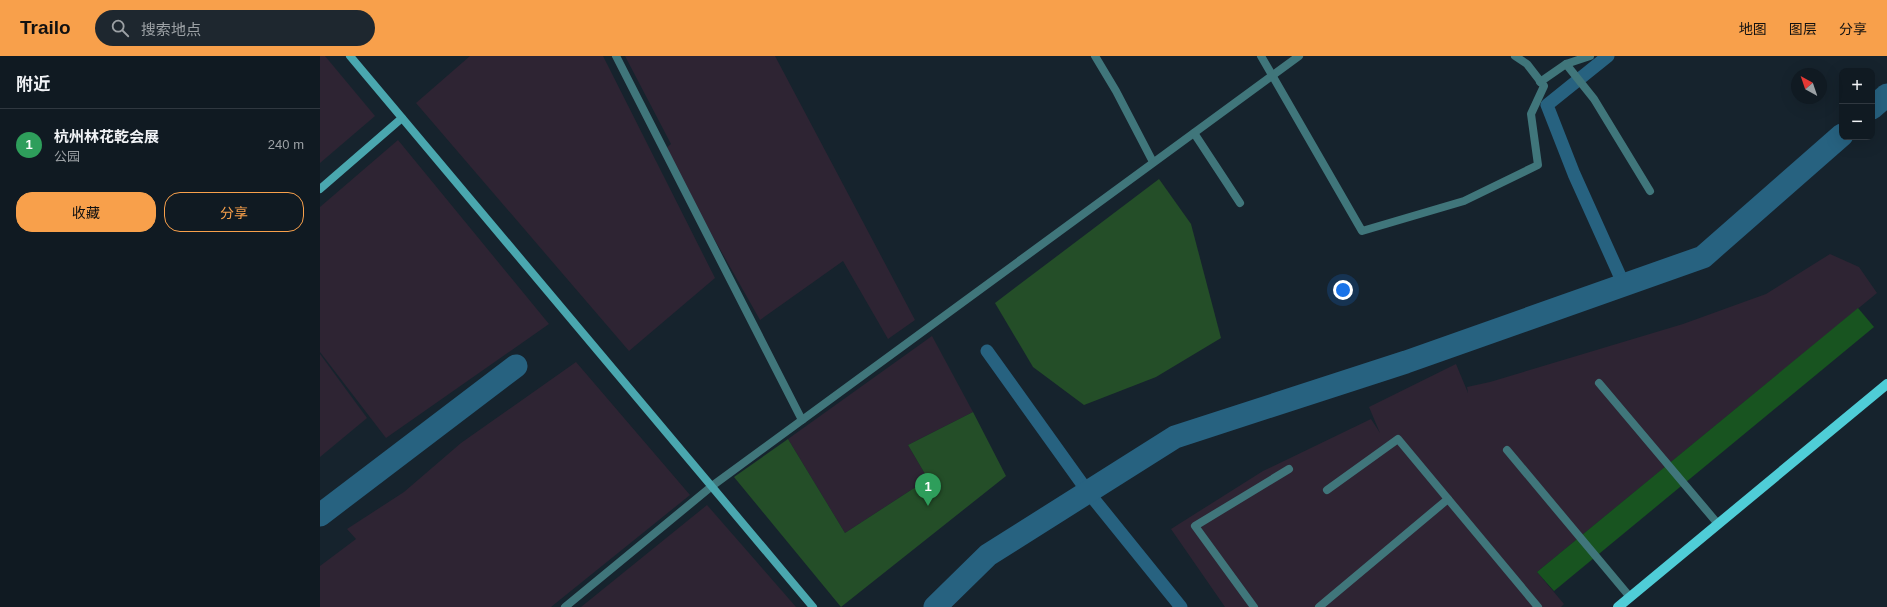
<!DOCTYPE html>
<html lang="zh">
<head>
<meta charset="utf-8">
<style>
  :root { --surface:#101a22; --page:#1e272f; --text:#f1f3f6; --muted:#9ca1a5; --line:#303840; --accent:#f8a04b }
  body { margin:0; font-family:Helvetica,"Noto Sans SC",sans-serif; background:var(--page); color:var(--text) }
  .controls { position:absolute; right:12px; top:12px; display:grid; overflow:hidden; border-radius:8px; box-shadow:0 4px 16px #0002 }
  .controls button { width:36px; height:36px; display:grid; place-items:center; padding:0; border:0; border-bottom:1px solid var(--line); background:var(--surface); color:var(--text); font:20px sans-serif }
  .compass { position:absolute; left:1471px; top:12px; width:36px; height:36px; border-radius:50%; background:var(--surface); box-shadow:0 4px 16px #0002; rotate:320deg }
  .you { position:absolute; left:1023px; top:234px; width:14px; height:14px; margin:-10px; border:3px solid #fff; border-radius:50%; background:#1a73e8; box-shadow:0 0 0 6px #1a73e833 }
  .badge { display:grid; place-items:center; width:26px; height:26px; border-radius:50%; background:var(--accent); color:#fff; font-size:13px; font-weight:700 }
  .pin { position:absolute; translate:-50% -33px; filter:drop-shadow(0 1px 2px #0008) }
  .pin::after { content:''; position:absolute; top:21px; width:14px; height:12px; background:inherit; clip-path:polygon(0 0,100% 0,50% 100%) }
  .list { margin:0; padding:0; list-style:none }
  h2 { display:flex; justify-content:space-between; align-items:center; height:52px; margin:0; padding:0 16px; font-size:17px }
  h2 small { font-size:13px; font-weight:400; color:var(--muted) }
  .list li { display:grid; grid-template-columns:26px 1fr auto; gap:12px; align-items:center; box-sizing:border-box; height:72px; padding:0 16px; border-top:1px solid var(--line) }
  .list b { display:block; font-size:15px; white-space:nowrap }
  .list p { margin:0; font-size:13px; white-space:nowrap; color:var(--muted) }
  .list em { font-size:13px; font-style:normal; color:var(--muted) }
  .actions { display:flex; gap:8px; padding:12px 16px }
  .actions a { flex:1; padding:9px 0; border:1px solid var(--accent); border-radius:16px; text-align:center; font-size:14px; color:var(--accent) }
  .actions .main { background:var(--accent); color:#111 }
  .icon { flex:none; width:22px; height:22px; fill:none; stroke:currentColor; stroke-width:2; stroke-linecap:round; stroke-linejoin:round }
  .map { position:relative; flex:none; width:1567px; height:551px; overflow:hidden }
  header { display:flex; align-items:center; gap:24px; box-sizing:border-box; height:56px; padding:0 20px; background:var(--accent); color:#111 }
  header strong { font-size:19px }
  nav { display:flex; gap:22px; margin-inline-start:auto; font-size:14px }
  .search { width:280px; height:36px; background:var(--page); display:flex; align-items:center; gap:10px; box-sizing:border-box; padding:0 14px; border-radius:22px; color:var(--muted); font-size:15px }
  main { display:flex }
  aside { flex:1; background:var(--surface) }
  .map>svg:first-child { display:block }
  .industrial { fill:#2e2433 }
  .green { fill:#244e28 }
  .forest { fill:#185420 }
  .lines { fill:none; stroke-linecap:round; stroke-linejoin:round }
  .canal { stroke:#276280; stroke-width:13 }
  .river { stroke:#276280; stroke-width:23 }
  .street { stroke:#40767b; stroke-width:8 }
  .secondary { stroke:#4aa7af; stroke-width:8 }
  .primary { stroke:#4fcdd7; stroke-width:10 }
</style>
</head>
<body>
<header>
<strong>Trailo</strong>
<div class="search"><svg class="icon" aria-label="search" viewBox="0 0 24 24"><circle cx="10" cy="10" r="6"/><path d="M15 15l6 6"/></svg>搜索地点</div>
<nav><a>地图</a><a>图层</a><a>分享</a></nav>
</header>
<main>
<aside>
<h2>附近<small></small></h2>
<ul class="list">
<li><span class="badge" style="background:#2e9e5b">1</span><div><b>杭州林花乾会展</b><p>公园</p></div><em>240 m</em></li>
</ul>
<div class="actions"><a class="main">收藏</a><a>分享</a></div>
</aside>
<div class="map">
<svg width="1567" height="551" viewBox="0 0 1567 551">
  <rect width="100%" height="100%" fill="#16232d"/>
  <g class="industrial">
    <polygon points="0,0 5,0 55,60 0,107"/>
    <polygon points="150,0 283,0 395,222 309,295 96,47"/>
    <polygon points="305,0 455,0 595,264 568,283 523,205 440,264 344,94 351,88"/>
    <polygon points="78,84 229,268 66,382 0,296 0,151"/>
    <polygon points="1510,198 1539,211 1557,237 1217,516 1244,548 1241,551 905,551 851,473 943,415 1051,363 1060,377 1049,351 1136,308 1148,337 1147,331 1170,326 1363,268 1446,238"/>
    <polygon points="612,280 653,356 588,389 608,423 525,477 468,383"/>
    <polygon points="0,298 47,362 0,401"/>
    <polygon points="256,306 370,439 231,551 0,551 0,510 36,483 27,473 84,436 141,387"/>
    <polygon points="387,449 476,551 261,551"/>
  </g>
  <g class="green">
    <polygon points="839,123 871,168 901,282 836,321 764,349 713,311 675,247"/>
    <polygon points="653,356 686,420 521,551 414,421 468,383 525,477 608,423 588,389"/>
  </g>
  <polygon class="forest" points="1538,252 1554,271 1234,535 1217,516"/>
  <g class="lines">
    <g class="canal">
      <polyline points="1288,0 1227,49 1254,118 1304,229"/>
      <polyline points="667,295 768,436 861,551"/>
    </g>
    <g class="river">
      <polyline points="1552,52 1567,39"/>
      <polyline points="0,459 196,310"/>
      <polyline points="615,551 668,499 855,381 1086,306 1383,201 1522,79"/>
    </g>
    <g class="street">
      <polyline points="296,0 482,364"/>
      <polyline points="775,0 796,35 833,106"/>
      <polyline points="941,0 1042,175 1144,145 1218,109 1211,58 1224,30 1207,8 1195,0"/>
      <polyline points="1246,8 1274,43 1330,135"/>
      <polyline points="1220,26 1246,8 1270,0"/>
      <polyline points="874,77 920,147"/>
      <polyline points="1279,327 1398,468"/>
      <polyline points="1187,394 1310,541"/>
      <polyline points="1007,434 1078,383 1218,551"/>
      <polyline points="245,551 392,430 979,0"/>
      <polyline points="934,551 875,470 969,413"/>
      <polyline points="999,551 1128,443"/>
    </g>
    <g class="secondary">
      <polyline points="30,0 493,551"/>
      <polyline points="0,133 82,62"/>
    </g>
    <polyline class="primary" points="1298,551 1567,328"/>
  </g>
</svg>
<div class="controls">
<button>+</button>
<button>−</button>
</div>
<svg class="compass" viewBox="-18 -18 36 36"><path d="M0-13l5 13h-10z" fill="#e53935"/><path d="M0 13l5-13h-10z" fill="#9ca1a5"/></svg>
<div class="you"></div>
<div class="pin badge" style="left:608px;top:450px;background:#2e9e5b">1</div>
</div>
</main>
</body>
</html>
